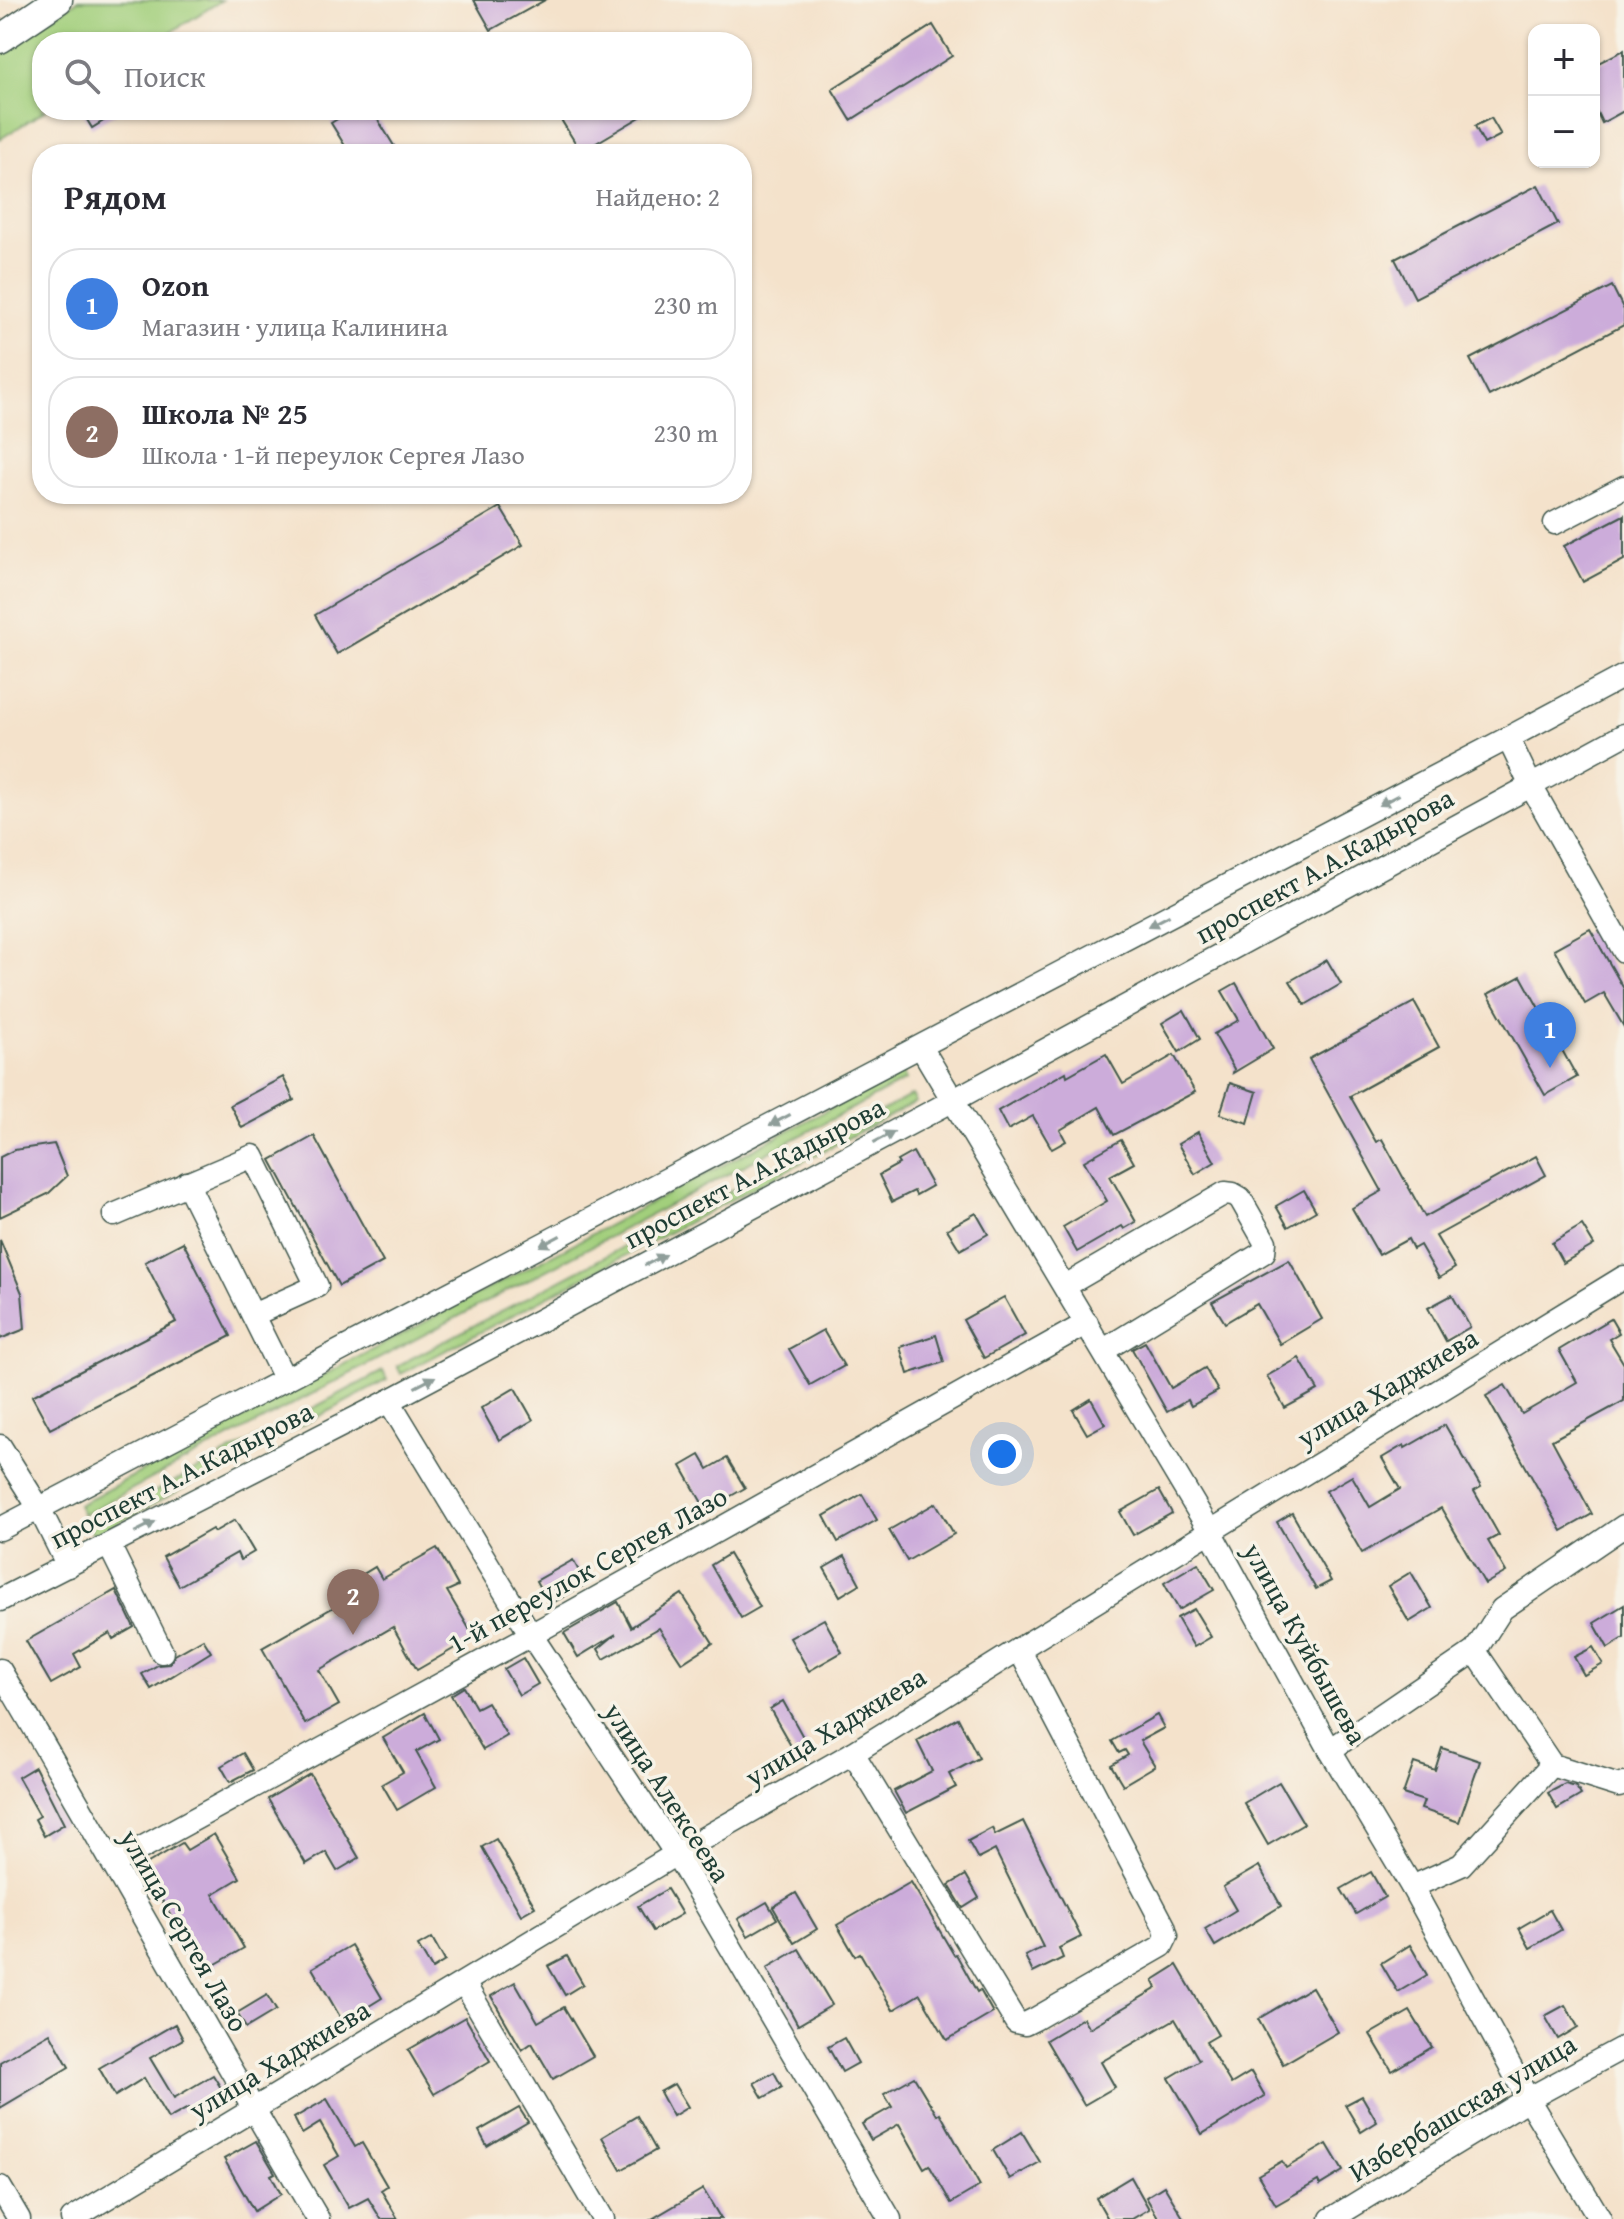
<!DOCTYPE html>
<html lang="ru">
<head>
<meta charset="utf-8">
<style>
  :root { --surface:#fff; --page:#f7f7f7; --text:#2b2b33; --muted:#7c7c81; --line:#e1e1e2; --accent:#0b8043 }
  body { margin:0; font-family:"Gentium Book Plus",serif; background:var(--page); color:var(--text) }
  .controls { position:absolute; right:24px; top:24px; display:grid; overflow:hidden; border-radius:16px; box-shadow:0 2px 6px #0004 }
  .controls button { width:72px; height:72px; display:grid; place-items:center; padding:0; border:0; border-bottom:2px solid var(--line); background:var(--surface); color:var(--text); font:40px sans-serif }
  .you { position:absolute; left:1002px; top:1454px; width:28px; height:28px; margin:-20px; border:6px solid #fff; border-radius:50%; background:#1a73e8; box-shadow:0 0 0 12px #1a73e833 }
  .badge { display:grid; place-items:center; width:52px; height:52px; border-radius:50%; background:var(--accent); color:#fff; font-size:26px; font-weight:700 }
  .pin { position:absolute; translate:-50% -66px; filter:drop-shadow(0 2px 4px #0008) }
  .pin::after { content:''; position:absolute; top:42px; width:28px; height:24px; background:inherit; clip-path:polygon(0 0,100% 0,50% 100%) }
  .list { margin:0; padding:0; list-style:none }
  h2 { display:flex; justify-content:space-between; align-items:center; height:104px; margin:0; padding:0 32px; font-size:34px }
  h2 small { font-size:26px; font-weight:400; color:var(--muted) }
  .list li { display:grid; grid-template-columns:52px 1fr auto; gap:24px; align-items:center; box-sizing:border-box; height:112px; margin:0 16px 16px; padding:0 16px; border:2px solid var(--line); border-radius:32px }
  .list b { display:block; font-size:30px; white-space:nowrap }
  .list p { margin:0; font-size:26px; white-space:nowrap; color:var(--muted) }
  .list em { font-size:26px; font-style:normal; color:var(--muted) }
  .icon { flex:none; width:44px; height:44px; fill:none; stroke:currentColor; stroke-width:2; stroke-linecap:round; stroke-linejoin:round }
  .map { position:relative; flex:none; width:1624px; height:2219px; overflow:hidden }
  .search { position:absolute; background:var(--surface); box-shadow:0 2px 6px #0004; left:32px; top:32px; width:720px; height:88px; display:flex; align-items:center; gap:20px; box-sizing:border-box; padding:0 28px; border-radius:32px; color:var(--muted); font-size:30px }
  .panel { position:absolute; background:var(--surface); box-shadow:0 2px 6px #0004; left:32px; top:144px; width:720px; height:360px; border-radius:32px }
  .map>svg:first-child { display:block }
  .green { fill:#a2cf7c; stroke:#608658; stroke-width:2 }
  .building { fill:#ccacda }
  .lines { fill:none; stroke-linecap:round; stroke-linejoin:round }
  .minor-casing { stroke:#3f564b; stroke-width:25 }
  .major-casing { stroke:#3f564b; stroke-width:31 }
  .minor { stroke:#fff; stroke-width:22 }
  .major { stroke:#fff; stroke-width:28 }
  .oneway { fill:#8f9e9a }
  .labels { text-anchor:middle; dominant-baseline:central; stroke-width:7; stroke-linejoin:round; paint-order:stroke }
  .street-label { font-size:28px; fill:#1f3d34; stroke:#f7f3e8 }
</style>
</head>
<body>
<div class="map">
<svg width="1624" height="2219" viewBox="0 0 1624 2219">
  <rect width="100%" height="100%" fill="#f7f3e8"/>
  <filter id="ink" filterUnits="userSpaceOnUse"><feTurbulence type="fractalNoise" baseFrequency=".0125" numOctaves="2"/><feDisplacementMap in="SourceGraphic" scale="16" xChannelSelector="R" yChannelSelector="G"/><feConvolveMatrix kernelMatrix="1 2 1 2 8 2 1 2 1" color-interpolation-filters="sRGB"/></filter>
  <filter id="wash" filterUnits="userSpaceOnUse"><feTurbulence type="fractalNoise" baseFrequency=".006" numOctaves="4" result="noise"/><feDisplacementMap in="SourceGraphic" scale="32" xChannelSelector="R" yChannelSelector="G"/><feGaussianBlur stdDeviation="1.8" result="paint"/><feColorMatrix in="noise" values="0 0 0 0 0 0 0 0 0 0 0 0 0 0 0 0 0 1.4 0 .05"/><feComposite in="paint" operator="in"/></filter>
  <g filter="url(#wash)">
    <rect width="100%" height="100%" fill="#f4e2cb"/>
    <g class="green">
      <polygon points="78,0 222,0 155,42 42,42 42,110 46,110 0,139 0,52"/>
      <polygon points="901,1071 906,1080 83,1515 78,1505"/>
      <polygon points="912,1095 916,1102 401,1374 397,1366"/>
      <polygon points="383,1371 387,1380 94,1536 89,1527"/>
    </g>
    <g id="blocks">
      <g class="building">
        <polygon points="474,0 545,0 491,30"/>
        <polygon points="933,25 952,56 851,120 832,89"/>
        <polygon points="1624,50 1624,111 1602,123 1594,106 1594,65"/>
        <polygon points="81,110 121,110 92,128"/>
        <polygon points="352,110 372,110 399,154 350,154 331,123"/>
        <polygon points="573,110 652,110 581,152 560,118"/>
        <polygon points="1491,118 1501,135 1484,144 1475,126"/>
        <polygon points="1538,185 1558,224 1415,298 1395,259"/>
        <polygon points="1612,286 1624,310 1624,325 1489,396 1470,359"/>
        <polygon points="500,507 523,545 337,654 315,615"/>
        <polygon points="1624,515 1624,560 1583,582 1564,546"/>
        <polygon points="1590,929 1624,989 1624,1027 1604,993 1585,1004 1554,949"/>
        <polygon points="1327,960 1341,984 1305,1005 1290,981"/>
        <polygon points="1521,976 1577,1077 1545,1095 1488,994"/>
        <polygon points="1236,983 1273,1049 1233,1073 1234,1069 1214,1034 1239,1020 1222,991"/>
        <polygon points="1414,1002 1439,1047 1350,1096 1376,1142 1382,1139 1425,1217 1536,1156 1546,1175 1436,1236 1455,1268 1439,1278 1420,1245 1413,1249 1408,1239 1379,1255 1352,1208 1382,1191 1309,1059"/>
        <polygon points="1184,1010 1200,1039 1179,1052 1162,1023"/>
        <polygon points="1106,1054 1123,1084 1174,1055 1195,1092 1114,1135 1099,1107 1060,1130 1066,1141 1052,1149 1033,1116 1008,1130 998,1111 1066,1072 1067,1076"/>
        <polygon points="283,1077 294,1100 242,1128 230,1105"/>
        <polygon points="1230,1083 1257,1092 1248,1123 1220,1114"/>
        <polygon points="1198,1132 1215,1162 1195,1174 1178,1144"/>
        <polygon points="314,1136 383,1262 339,1286 271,1160"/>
        <polygon points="1121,1140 1134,1163 1110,1176 1136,1222 1124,1229 1122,1226 1077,1252 1063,1227 1107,1201 1084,1161"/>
        <polygon points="54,1144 67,1176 48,1194 0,1217 0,1157 14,1150"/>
        <polygon points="913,1152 932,1186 916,1195 914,1191 892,1202 879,1175 899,1164 897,1161"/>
        <polygon points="1304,1190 1316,1211 1288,1227 1276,1206"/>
        <polygon points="976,1213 988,1234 960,1250 947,1229"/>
        <polygon points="1582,1225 1594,1245 1563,1263 1552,1243"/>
        <polygon points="0,1240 22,1293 25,1329 0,1339"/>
        <polygon points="183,1242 231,1336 50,1429 32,1396 176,1322 145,1262"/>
        <polygon points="1289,1260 1322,1319 1280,1344 1257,1304 1225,1323 1212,1302"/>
        <polygon points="1452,1295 1470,1327 1446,1341 1428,1308"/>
        <polygon points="1004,1297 1025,1335 984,1358 963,1320"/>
        <polygon points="1611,1319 1619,1333 1609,1339 1624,1364 1624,1401 1552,1440 1592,1514 1562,1531 1486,1396 1505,1385 1522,1414 1577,1382 1559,1350"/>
        <polygon points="823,1330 844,1366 810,1385 789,1349"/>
        <polygon points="936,1335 944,1362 908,1374 900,1347"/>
        <polygon points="1145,1342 1171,1388 1205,1368 1218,1391 1191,1406 1188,1400 1167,1412 1132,1349"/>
        <polygon points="1299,1358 1318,1390 1285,1408 1267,1376"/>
        <polygon points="515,1388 533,1420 499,1440 481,1408"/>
        <polygon points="1091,1399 1105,1424 1087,1434 1073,1410"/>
        <polygon points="1445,1425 1481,1487 1474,1491 1499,1535 1488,1541 1506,1572 1485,1584 1441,1508 1362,1553 1326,1491 1352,1476 1370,1507 1400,1489 1382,1458 1404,1445 1405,1448"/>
        <polygon points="700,1455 708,1469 727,1458 745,1488 706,1510 681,1466"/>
        <polygon points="1159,1490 1172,1513 1133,1535 1120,1512"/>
        <polygon points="862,1494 877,1520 838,1542 824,1516"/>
        <polygon points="936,1503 954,1534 907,1561 889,1530"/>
        <polygon points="1292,1513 1331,1581 1316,1589 1277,1522"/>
        <polygon points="235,1520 254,1552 240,1560 237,1553 179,1586 163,1557 212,1529 214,1532"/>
        <polygon points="437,1548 458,1586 447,1591 474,1637 417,1670 393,1627 319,1670 339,1705 305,1724 262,1648 362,1591 355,1579 375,1567 382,1579"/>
        <polygon points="729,1554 760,1607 741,1618 711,1565"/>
        <polygon points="845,1556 860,1584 840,1596 824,1568"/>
        <polygon points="573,1560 586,1584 549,1605 536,1581"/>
        <polygon points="1198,1563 1214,1590 1179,1610 1164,1583"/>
        <polygon points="1411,1572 1432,1608 1409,1622 1388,1586"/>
        <polygon points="116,1590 134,1627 113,1639 110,1633 74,1654 81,1667 51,1684 26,1641"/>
        <polygon points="682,1594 713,1643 682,1663 659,1628 604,1659 598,1649 616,1634 578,1657 564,1633 618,1602 631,1627"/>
        <polygon points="1624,1605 1624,1638 1608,1648 1594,1623"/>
        <polygon points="1194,1609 1211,1637 1194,1647 1177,1618"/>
        <polygon points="824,1619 842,1652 809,1671 790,1638"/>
        <polygon points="203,1639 211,1652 151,1689 142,1674 158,1665 169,1664 175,1655"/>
        <polygon points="1593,1647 1603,1664 1584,1675 1574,1657"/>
        <polygon points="523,1658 538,1684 519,1695 504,1669"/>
        <polygon points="464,1687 476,1708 487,1702 507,1736 483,1750 451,1695"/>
        <polygon points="783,1701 812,1753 799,1760 770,1709"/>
        <polygon points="425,1713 439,1739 416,1752 436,1787 397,1810 382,1784 403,1772 383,1738"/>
        <polygon points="1157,1715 1164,1728 1140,1741 1155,1766 1123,1785 1111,1765 1128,1755 1125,1750 1119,1753 1112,1741"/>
        <polygon points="958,1718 979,1758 949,1774 956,1787 906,1813 894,1791 932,1771 917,1741"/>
        <polygon points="1442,1748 1480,1761 1459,1822 1421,1809 1424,1801 1403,1794 1414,1763 1435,1770"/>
        <polygon points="243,1753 253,1770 230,1782 221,1766"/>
        <polygon points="35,1767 64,1824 44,1836 35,1819 40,1816 18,1777"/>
        <polygon points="310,1774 359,1858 337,1871 326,1852 306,1864 268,1799"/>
        <polygon points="1279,1782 1304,1824 1268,1845 1244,1803"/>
        <polygon points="1565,1784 1576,1787 1581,1795 1557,1809 1548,1793"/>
        <polygon points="1023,1821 1081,1937 1059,1948 1063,1958 1033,1973 1025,1956 1043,1947 995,1850 978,1859 968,1841 992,1828 995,1835"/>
        <polygon points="214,1834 240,1878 213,1894 244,1948 202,1972 143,1866 182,1843 187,1850"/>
        <polygon points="496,1839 535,1907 521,1915 482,1847"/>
        <polygon points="1259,1866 1281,1906 1215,1946 1205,1929 1236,1910 1223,1887"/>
        <polygon points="1371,1872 1385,1897 1356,1914 1341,1889"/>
        <polygon points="966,1875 979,1898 963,1908 949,1885"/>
        <polygon points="911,1882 954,1955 956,1954 977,1992 980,1990 993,2013 947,2040 920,1994 893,2010 860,1953 855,1956 837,1925"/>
        <polygon points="667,1889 682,1914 653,1931 638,1906"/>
        <polygon points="796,1893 817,1929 794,1943 773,1907"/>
        <polygon points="767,1902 777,1919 748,1936 738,1919"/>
        <polygon points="1550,1910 1561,1930 1530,1948 1519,1928"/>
        <polygon points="432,1938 445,1961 432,1969 418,1946"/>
        <polygon points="351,1945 382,1998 343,2022 312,1968"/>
        <polygon points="1410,1945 1427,1975 1398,1992 1381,1963"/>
        <polygon points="799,1949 832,2005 798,2025 767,1968"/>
        <polygon points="567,1956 583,1984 565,1995 548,1966"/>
        <polygon points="1177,1965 1218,2035 1206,2042 1231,2084 1251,2072 1265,2096 1202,2134 1169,2078 1199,2060 1175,2019 1101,2062 1115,2087 1084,2105 1046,2040 1083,2018 1089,2028 1157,1988 1153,1980"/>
        <polygon points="515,1982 538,2022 564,2007 593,2056 553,2079 532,2043 522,2050 491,1996"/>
        <polygon points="1312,1987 1338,2032 1283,2064 1258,2019"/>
        <polygon points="267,1995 276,2010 246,2028 237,2013"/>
        <polygon points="1565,2005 1578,2027 1558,2039 1545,2016"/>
        <polygon points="1410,2011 1432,2047 1392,2071 1370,2034"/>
        <polygon points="465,2017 490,2061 434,2094 408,2050"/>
        <polygon points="175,2024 183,2039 150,2058 174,2098 213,2075 227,2098 194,2117 188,2108 168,2119 144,2078 115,2096 99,2068"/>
        <polygon points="50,2033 69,2067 0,2108 0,2062"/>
        <polygon points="844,2038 858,2063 842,2072 828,2047"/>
        <polygon points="774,2072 782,2087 763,2098 754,2083"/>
        <polygon points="914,2077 937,2115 940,2113 980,2186 951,2203 929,2165 924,2168 899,2124 871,2140 862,2124 892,2107 884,2094"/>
        <polygon points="674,2084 688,2107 673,2116 660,2092"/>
        <polygon points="1362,2096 1377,2122 1361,2132 1345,2105"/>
        <polygon points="327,2099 355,2147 362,2143 387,2186 381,2190 398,2219 381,2219 368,2198 349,2208 324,2165 339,2156 320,2123 302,2134 294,2118"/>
        <polygon points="519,2108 528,2122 487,2146 479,2131"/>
        <polygon points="637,2116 656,2150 621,2170 602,2137"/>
        <polygon points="1022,2132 1040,2162 1010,2179 993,2150"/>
        <polygon points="256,2141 275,2173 271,2175 281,2194 254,2211 224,2159"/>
        <polygon points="1327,2144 1343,2171 1320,2185 1318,2181 1276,2205 1258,2175 1282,2161 1286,2168"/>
        <polygon points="1131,2177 1149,2209 1132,2219 1108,2219 1096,2198"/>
        <polygon points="1164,2186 1184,2219 1159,2219 1146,2197"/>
        <polygon points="703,2189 721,2219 652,2219"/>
      </g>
    </g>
  </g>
  <g filter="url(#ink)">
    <use href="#blocks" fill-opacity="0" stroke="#3f564b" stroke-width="2"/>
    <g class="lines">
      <defs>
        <g id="minor">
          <polyline points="1555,523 1624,487"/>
          <polyline points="1624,676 1508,738 1531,786 1624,951"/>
          <polyline points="921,1047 1210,1531 1330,1750 1412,1887 1528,2099 1600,2219"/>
          <polyline points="187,1183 285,1380"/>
          <polyline points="114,1215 253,1156 317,1286 253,1315"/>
          <polyline points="1065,1286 1225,1193 1233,1194 1240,1198 1265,1242 1264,1252 1104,1350"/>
          <polyline points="389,1401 531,1635 676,1854 890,2219"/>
          <polyline points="0,1446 39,1508 68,1566"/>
          <polyline points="0,1529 1508,738"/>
          <polyline points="109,1545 162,1652"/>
          <polyline points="0,1600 389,1401 952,1101 1624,735"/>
          <polyline points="1475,1651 1552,1765 1619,1786 1624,1784"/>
          <path d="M0 1670C108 1852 210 2037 318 2219"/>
          <polyline points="1330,1750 1475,1651 1502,1609 1624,1526"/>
          <polyline points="853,1753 1016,2022 1025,2024 1035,2019 1162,1946 1167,1936 1164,1926 1019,1649"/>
          <polyline points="114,1863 531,1635 1087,1323"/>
          <polyline points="1412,1887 1461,1865 1552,1765"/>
          <polyline points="464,1983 603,2219"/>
          <polyline points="0,2187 19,2219"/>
          <polyline points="72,2219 676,1854 853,1753 1019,1649 1624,1277"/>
          <polyline points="1331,2219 1528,2099 1624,2047"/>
        </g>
        <polyline id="major" points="0,39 58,0"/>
      </defs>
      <use href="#minor" class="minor-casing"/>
      <use href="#major" class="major-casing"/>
      <use href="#minor" class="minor"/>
      <use href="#major" class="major"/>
    </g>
    <defs><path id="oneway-solid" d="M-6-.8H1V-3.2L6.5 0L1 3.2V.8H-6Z" transform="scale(2)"/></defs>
    <g class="oneway">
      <use href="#oneway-solid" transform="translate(1389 800) rotate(152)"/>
      <use href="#oneway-solid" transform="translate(1159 921) rotate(152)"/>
      <use href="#oneway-solid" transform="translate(780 1120) rotate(152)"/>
      <use href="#oneway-solid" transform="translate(884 1137) rotate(-28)"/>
      <use href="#oneway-solid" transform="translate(550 1241) rotate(152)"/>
      <use href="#oneway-solid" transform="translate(655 1260) rotate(-28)"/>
      <use href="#oneway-solid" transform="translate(425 1382) rotate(-28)"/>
      <use href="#oneway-solid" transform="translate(145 1527) rotate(-27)"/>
    </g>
  </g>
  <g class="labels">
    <g class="street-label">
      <text transform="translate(1324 865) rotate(-29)">проспект А.А.Кадырова</text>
      <text transform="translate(754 1172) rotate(-28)">проспект А.А.Кадырова</text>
      <text transform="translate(1387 1387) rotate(-31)">улица Хаджиева</text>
      <text transform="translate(181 1474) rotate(-27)">проспект А.А.Кадырова</text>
      <text transform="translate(587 1569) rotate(-29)">1-й переулок Сергея Лазо</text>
      <text transform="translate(1306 1643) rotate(61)">улица Куйбышева</text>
      <text transform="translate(835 1726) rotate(-31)">улица Хаджиева</text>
      <text transform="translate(668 1792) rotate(57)">улица Алексеева</text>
      <text transform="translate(185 1930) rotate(60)">улица Сергея Лазо</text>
      <text transform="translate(279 2059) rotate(-31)">улица Хаджиева</text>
      <text transform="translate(1462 2107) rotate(-31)">Избербашская улица</text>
    </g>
  </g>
</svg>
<div class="controls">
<button>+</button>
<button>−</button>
</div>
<div class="you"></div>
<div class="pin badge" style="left:1550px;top:1068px;background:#3f7fe0">1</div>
<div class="pin badge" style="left:353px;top:1635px;background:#8d6e63">2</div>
<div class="search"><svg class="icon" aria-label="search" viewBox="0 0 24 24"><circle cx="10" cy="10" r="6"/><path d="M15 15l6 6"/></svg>Поиск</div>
<section class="panel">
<h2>Рядом<small>Найдено: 2</small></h2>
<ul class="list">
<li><span class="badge" style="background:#3f7fe0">1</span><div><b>Ozon</b><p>Магазин · улица Калинина</p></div><em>230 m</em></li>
<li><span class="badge" style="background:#8d6e63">2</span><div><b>Школа № 25</b><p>Школа · 1-й переулок Сергея Лазо</p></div><em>230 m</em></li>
</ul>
</section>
</div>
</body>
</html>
